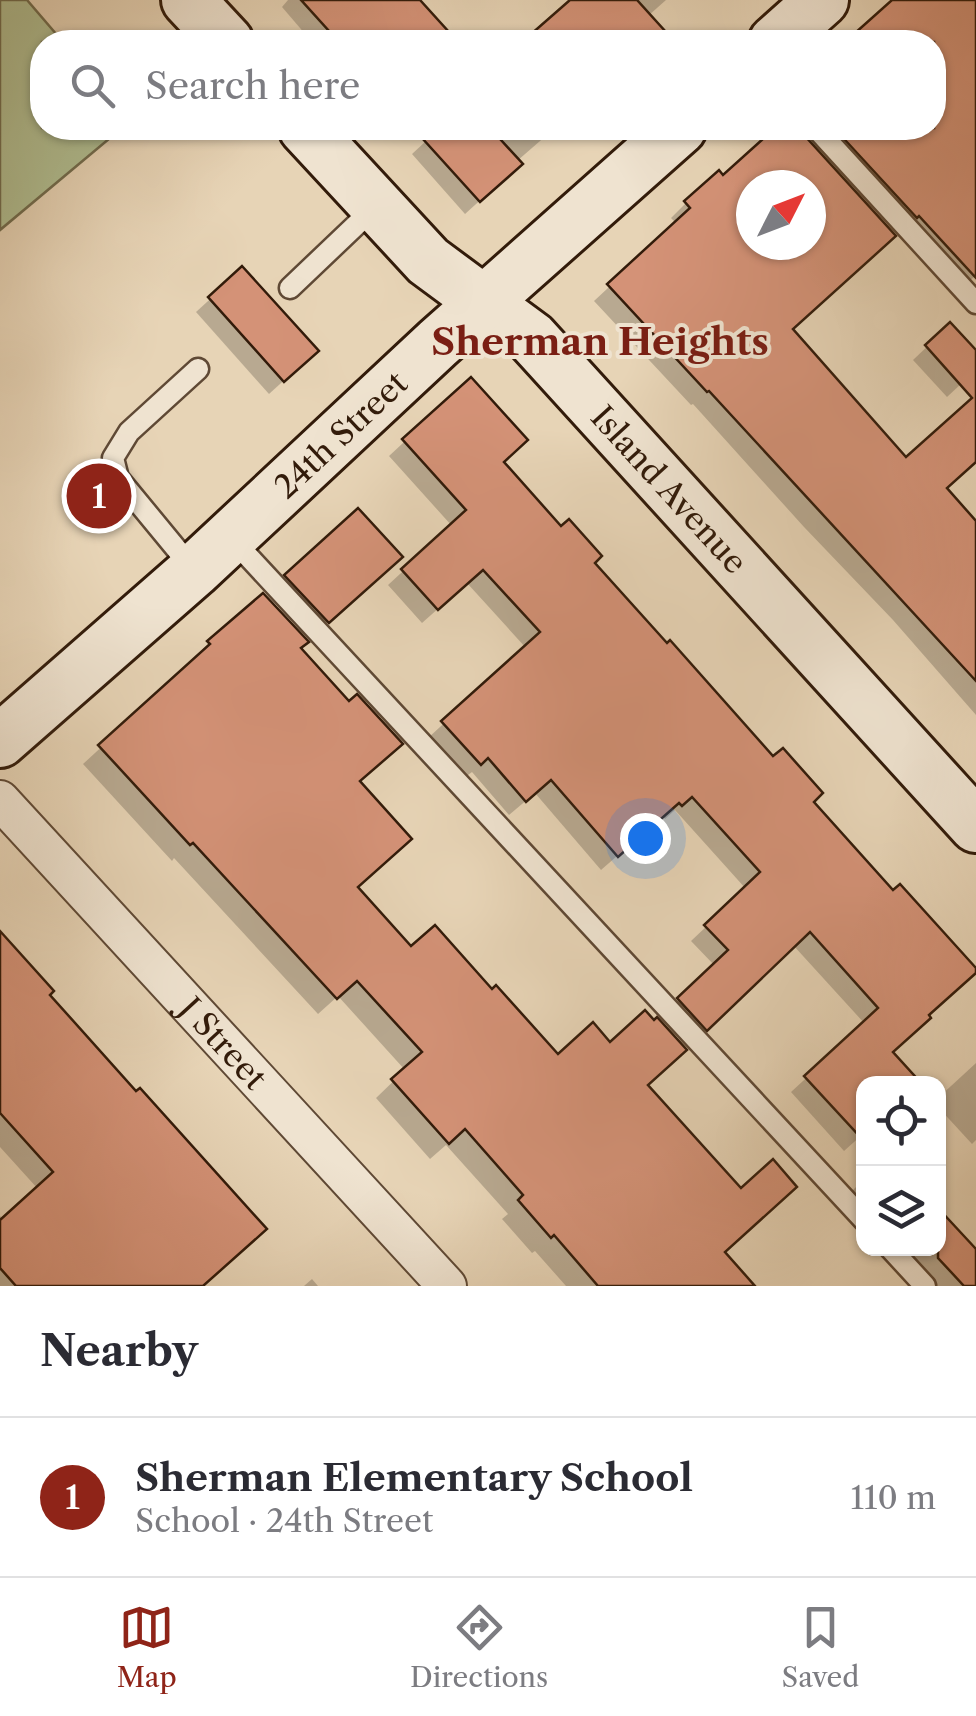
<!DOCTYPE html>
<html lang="en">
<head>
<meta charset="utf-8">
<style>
  :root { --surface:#fff; --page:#f7f7f7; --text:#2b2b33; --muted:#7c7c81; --line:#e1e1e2; --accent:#8f2418 }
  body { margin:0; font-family:"Libre Caslon Text",serif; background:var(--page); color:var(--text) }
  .controls { position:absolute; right:30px; bottom:30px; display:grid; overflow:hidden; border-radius:20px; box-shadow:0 2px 8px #0004 }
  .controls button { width:90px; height:90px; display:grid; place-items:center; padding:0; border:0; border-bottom:2px solid var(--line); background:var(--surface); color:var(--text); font:50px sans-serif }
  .compass { position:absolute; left:736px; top:170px; width:90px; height:90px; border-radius:50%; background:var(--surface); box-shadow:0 2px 8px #0004; rotate:48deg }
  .you { position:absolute; left:645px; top:838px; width:35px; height:35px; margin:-25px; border:8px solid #fff; border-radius:50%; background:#1a73e8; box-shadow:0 0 0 15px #1a73e833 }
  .badge { display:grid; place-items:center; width:65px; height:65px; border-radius:50%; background:var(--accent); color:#fff; font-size:32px; font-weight:700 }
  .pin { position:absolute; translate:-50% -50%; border:5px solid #fff; box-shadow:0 2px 10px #0006 }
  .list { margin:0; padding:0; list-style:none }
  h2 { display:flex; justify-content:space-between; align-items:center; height:130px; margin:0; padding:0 40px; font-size:42px }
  h2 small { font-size:32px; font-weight:400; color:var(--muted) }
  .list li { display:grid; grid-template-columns:65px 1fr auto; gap:30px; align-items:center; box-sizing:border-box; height:160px; padding:0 40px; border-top:2px solid var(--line) }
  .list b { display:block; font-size:38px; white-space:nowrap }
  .list p { margin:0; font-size:32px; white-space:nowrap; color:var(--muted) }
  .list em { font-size:32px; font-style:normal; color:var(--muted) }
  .icon { flex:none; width:55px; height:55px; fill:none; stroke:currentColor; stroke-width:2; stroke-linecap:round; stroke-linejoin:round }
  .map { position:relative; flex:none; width:976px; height:1286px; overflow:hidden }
  .search { position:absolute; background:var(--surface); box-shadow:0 2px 8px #0004; left:30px; right:30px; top:30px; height:110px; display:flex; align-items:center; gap:25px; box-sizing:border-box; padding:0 35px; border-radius:40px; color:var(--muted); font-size:38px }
  .sheet { height:290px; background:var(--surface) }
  nav { display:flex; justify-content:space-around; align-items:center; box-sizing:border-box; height:140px; border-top:2px solid var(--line); background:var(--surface); font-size:28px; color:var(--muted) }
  nav a { display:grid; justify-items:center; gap:5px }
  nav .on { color:var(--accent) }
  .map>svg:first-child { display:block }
  .green { fill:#b0be92; stroke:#716c4e; stroke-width:2.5 }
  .shadow { fill:#0003; fill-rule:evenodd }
  .building { fill:#d49277; stroke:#321b0a; stroke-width:2.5; fill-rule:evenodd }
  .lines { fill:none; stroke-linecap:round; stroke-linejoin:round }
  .lane-casing { stroke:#5f4935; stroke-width:25 }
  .street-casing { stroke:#5f4935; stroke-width:42 }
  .secondary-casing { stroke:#321b0a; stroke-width:58 }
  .lane { stroke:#efe3d0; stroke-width:20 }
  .street { stroke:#efe3d0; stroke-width:38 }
  .secondary { stroke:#efe3d0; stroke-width:52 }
  .labels { text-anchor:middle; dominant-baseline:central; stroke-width:8; stroke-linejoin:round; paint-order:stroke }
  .street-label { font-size:32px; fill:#321b0a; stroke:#efe3d0 }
  .quarter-label { font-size:38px; font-weight:bold; fill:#7a1f14; stroke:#efe3d0 }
</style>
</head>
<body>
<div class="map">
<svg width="976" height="1286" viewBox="0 0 976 1286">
  <rect width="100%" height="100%" fill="#e7d4b6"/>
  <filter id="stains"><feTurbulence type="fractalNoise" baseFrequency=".002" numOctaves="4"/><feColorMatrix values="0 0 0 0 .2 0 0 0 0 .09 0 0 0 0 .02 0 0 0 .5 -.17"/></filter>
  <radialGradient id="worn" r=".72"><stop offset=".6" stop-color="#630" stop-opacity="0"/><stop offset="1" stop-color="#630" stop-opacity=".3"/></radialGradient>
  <polygon class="green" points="0,0 27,0 63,42 42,42 42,128 122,128 0,230"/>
  <g class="shadow">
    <polygon points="288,0 417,0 444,30 431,42 312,42 282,7"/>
    <polygon points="568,0 666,0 648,16 661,31 650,42 521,42"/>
    <polygon points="898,0 976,0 976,275 959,291 811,133 801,128 934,128 934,42 851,42"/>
    <polygon points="440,128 555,128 517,161 506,177 465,214 412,154"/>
    <path d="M779 128H801L804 138 893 236 791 330 906 461 976 406V460L944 489 976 524V715L893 620 804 527 693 404 691 405 594 301 677 224 671 218 686 203 718 174 723 178ZM751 185H811V245H751Z"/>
    <polygon points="242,270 302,364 269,394 196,312"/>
    <polygon points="950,325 976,354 976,370 947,397 913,360"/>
    <polygon points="471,380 501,462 811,802 926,1016 864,1084 864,1133 844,1151 791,1092 865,1024 793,945 691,1044 664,1015 715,966 691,941 746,889 675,810 665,819 663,816 601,870 535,793 509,815 472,772 464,778 428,738 526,648 467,583 422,623 388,585 452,526 389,456"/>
    <polygon points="386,570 314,635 272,590 286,576"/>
    <polygon points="209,643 298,649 358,783 356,888 411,950 492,992 558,1057 645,1086 736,1286 566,1286 535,1251 532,1253 502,1219 508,1214 446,1145 430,1159 376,1098 405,1070 338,996 318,1014 174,858 172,861 83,764 194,662 192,660"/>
    <polygon points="0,935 46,995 201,1286 0,1286 0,1216 4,1220 38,1189 0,1147"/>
    <polygon points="976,1063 976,1140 972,1144 938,1107 938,1098"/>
    <polygon points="864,1179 864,1212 848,1195"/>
    <polygon points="897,1248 938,1248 976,1253 976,1286 932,1286"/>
    <polygon points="312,1279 318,1286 304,1286"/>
  </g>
  <g class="building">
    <polygon points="301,0 420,0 458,42 339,42"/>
    <polygon points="570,0 637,0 675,42 522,42"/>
    <polygon points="892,0 976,0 976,278 919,216 917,218 834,128 934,128 934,42 845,42"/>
    <polygon points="413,128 490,128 523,164 480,202"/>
    <path d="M775 128H803L806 137 896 236 793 329 906 457 972 398 925 345 950 322 976 350V462L947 488 976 521V681L709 391 707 392 607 284 690 208 684 201 719 170 723 175ZM751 185H811V245H751Z"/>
    <polygon points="242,266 319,351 284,382 208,297"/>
    <polygon points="471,377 528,440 504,462 561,526 569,519 602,556 595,563 667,643 670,640 773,756 783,748 823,793 814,802 893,890 900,884 976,968 976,973 929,1015 931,1018 893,1052 922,1084 864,1084 864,1141 804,1076 878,1008 810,932 707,1031 677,998 728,950 704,925 760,872 692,797 682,806 679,803 618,857 551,780 526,802 488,758 481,765 441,721 540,632 483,570 438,610 401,569 466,510 402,439"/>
    <polygon points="358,508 403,557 329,623 284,575"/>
    <polygon points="263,593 309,642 301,648 349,701 357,694 403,744 360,781 412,839 358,887 411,946 435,925 492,989 496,985 558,1054 593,1022 610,1042 645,1010 654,1020 657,1017 687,1050 648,1085 741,1188 773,1159 797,1187 725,1252 755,1286 598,1286 554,1235 551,1238 518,1200 523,1195 465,1129 449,1144 391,1079 422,1052 357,981 337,999 193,843 190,845 98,745 210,644 207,641"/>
    <polygon points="0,931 54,991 50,995 136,1091 140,1088 267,1229 203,1286 16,1286 0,1268 0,1220 53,1172 0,1113"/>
    <polygon points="938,1208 976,1249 976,1286 964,1286 938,1258"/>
  </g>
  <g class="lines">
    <defs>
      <g id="lane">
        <polyline points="816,128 976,303"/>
        <polyline points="290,288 375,207"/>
        <polyline points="232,539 864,1220"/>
        <polyline points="193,569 118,478 113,458 129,432 198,369"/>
        <polyline points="890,1248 925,1286"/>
      </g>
      <g id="street">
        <path id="s1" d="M0 800 447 1286"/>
      </g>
      <g id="secondary">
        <polyline points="188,0 227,42"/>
        <polyline points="775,42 822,0"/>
        <path id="s2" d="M305 128 428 261 532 338 976 826"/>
        <path id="s3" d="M0 741 194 571 438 343 680 128"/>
      </g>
    </defs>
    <use href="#lane" class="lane-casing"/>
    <use href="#street" class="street-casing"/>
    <use href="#secondary" class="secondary-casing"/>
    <use href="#lane" class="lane"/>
    <use href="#street" class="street"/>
    <use href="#secondary" class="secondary"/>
  </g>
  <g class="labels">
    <g class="street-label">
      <text stroke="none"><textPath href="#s3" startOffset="458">24th Street</textPath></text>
      <text stroke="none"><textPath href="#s2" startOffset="515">Island Avenue</textPath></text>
      <text stroke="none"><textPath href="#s1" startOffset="330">J Street</textPath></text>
    </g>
    <g class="quarter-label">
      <text x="600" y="341">Sherman Heights</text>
    </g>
  </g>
  <rect width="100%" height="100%" filter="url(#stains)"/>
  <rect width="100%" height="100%" fill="url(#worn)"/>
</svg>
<div class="controls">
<button><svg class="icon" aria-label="locate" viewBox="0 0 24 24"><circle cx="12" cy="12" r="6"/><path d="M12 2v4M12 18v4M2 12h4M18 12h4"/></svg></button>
<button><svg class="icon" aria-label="layers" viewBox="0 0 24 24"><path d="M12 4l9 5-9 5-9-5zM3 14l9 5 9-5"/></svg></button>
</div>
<svg class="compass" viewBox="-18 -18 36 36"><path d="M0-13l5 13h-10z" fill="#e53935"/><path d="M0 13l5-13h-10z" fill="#7c7c81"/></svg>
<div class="you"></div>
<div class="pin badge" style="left:99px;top:496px">1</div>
<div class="search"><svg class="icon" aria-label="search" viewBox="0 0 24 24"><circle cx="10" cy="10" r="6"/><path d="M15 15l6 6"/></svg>Search here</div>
</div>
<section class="sheet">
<h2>Nearby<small></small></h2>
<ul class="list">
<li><span class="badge">1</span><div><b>Sherman Elementary School</b><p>School · 24th Street</p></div><em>110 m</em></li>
</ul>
</section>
<nav>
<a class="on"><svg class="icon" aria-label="map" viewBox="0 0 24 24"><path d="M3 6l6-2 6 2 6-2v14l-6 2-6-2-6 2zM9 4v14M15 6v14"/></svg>Map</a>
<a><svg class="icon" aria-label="directions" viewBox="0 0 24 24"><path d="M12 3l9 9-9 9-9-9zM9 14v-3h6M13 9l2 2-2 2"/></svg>Directions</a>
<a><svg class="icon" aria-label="saved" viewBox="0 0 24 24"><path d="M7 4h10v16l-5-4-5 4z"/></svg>Saved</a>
</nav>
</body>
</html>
